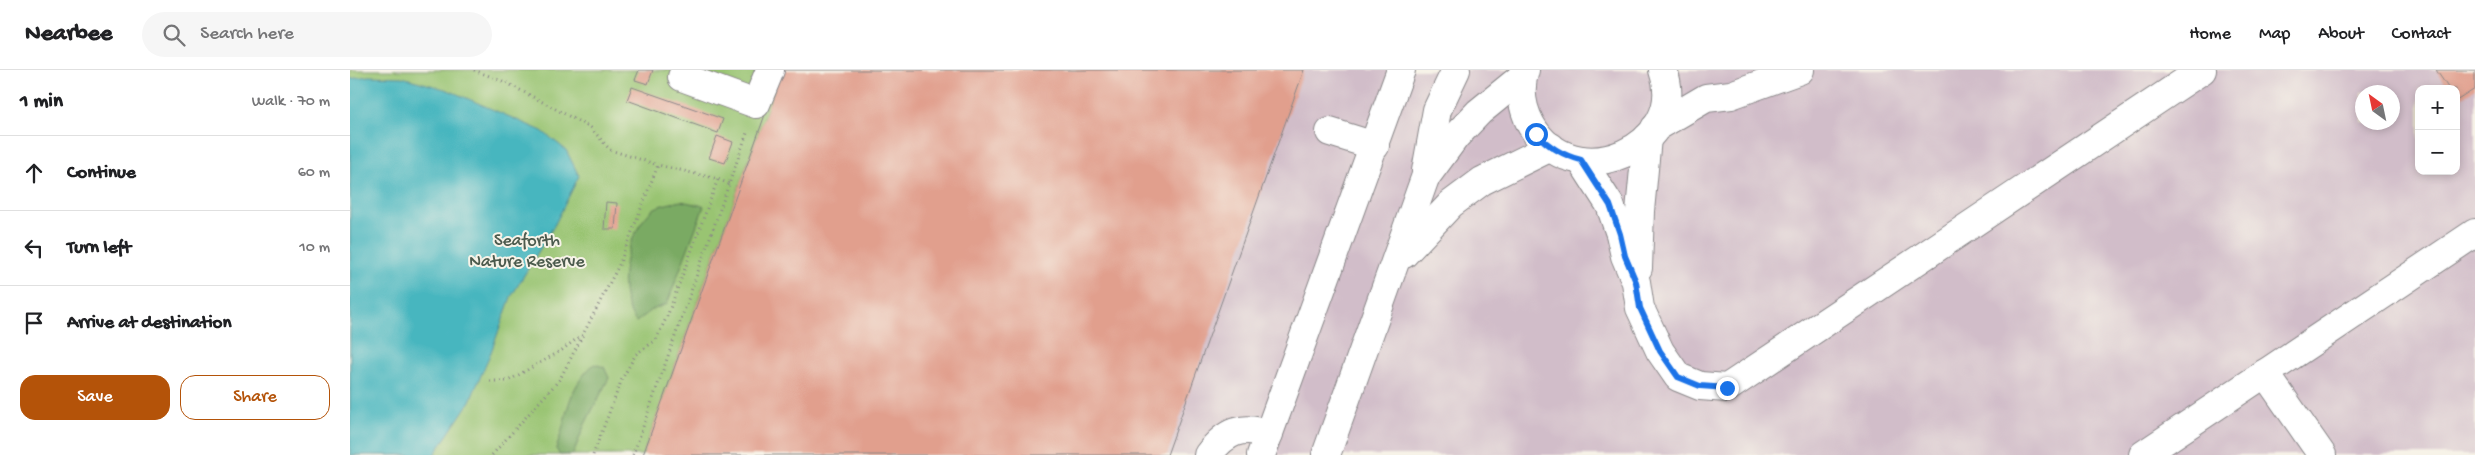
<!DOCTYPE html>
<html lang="en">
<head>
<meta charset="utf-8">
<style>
  :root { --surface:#fff; --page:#f6f6f6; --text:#202124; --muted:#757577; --line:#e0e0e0; --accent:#b45309 }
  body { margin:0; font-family:"Gochi Hand",sans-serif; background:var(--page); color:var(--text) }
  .controls { position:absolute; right:15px; top:15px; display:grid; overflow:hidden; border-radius:10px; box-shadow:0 2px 8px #0003 }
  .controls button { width:45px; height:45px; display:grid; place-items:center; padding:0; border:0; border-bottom:1px solid var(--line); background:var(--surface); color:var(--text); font:25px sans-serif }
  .compass { position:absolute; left:2005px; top:15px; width:45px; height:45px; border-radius:50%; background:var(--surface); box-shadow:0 2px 8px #0003; rotate:327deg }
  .stop { position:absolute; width:15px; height:15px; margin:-11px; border:4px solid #1a73e8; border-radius:50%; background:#fff }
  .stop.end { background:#1a73e8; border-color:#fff; box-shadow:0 1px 5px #0008 }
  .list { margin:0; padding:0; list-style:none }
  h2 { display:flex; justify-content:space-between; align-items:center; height:65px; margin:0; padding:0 20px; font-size:21px }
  h2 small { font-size:16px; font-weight:400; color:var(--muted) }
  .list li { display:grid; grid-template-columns:32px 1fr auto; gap:15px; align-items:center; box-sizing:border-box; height:75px; padding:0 20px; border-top:1px solid var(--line) }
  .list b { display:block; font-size:19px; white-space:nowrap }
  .list em { font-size:16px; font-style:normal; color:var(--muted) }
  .actions { display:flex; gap:10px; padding:15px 20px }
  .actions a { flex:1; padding:11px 0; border:1px solid var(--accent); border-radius:15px; text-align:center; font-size:18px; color:var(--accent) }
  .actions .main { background:var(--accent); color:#fff }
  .icon { flex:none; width:28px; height:28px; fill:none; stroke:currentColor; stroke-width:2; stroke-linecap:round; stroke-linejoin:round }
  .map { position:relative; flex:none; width:2125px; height:385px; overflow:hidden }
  header { display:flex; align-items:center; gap:30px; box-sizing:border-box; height:70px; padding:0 25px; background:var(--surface); border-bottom:1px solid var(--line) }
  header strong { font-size:24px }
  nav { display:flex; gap:28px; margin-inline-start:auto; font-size:18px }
  .search { width:350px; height:45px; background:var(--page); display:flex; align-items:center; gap:12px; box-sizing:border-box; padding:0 18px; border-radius:28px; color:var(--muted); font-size:19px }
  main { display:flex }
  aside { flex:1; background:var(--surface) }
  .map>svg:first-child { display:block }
  .industrial { fill:#d1bdc9; fill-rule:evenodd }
  .green { fill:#99c472; stroke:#5e7356 }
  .forest { fill:#7aaa64; stroke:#4e6650 }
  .water { fill:#47b6bf; stroke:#346c7d }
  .building { fill:#e19f8d }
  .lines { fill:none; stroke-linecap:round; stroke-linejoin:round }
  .minor-casing { stroke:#898688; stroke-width:30 }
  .path { stroke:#898688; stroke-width:3; stroke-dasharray:1 4; stroke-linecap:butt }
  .minor { stroke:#fff; stroke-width:28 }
  .route { stroke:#1a73e8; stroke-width:6 }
  .labels { text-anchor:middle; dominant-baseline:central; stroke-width:4; stroke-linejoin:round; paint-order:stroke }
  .park-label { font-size:18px; fill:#4c5b4e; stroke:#f7f3e8 }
</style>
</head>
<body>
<header>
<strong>Nearbee</strong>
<div class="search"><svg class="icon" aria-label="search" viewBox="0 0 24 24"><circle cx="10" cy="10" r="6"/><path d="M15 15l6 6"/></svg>Search here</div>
<nav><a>Home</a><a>Map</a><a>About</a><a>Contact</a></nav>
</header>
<main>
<aside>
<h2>1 min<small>Walk · 70 m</small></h2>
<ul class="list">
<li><svg class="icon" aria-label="ahead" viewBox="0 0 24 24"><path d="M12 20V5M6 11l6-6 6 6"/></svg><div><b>Continue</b></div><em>60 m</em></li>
<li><svg class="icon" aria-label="left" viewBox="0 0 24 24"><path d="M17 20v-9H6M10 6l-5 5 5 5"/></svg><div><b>Turn left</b></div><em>10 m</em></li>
<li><svg class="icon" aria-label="arrive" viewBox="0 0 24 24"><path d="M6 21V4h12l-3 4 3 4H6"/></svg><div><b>Arrive at destination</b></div></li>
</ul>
<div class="actions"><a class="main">Save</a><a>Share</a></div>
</aside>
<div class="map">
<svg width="2125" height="385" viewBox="0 0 2125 385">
  <rect width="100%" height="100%" fill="#f7f3e8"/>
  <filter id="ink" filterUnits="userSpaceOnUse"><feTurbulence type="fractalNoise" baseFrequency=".02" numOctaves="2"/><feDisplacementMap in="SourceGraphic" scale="10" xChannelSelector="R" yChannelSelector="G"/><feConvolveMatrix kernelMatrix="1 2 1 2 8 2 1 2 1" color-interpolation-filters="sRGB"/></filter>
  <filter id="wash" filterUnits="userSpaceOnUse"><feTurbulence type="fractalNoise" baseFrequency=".0096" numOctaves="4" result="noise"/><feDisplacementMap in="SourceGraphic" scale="20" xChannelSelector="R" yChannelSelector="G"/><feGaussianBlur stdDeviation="1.12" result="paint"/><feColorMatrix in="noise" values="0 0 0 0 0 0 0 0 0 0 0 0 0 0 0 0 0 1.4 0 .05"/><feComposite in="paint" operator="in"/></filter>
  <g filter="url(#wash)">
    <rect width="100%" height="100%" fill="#f0ead4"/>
    <path class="industrial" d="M431 0H2125V385H293ZM2069 19H2106V101H2069ZM2012 22H2042V52H2012Z"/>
    <polygon class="green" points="0,0 431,0 293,385 0,385"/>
    <g class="forest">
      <path d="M331 131 354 136 317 234 302 240 286 252C264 223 274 176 294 149 297 146 301 140 305 138 312 134 323 133 331 131Z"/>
      <path d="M244 294 254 297 259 308 235 354 223 384 210 385 206 379C218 346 216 319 244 294Z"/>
    </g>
    <polygon class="water" points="18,6 52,7 98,20 192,61 216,80 229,106 205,154 161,227 141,282 120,331 84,385 0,385 0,9"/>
    <g id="blocks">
      <g class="building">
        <polygon points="289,0 303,0 298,14 285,10"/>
        <polygon points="431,0 954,0 817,385 293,385"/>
        <polygon points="2086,0 2125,0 2125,19 2106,31 2106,19 2099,19"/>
        <polygon points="282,17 373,49 368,63 277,30"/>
        <polygon points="367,66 383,72 375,93 359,88"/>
        <polygon points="256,132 267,133 265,159 254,159"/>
      </g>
    </g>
  </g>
  <g filter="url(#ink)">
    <use href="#blocks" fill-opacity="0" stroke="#898688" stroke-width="1"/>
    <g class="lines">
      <defs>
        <g id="minor">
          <path d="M1175 0C1169 18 1172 38 1181 55 1223 129 1341 76 1313 0"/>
          <polyline points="332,7 406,34 420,0"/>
          <polyline points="1305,58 1356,28 1381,25 1450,0"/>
          <polyline points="980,62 1025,76"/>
          <polyline points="1231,90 1260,135 1270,164 1275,186 1286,212 1290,238 1310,281 1328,307 1350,316 1377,318 1852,0"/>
          <polyline points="1076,101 1087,40 1106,0"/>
          <polyline points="1054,184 1101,134 1132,111 1201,77"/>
          <polyline points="1288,198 1290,141 1297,68"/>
          <polyline points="1915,303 1972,385"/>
          <path d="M858 385C876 361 891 355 919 364"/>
          <polyline points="911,385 1051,0"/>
          <polyline points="976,385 1075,108 1106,66 1129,42 1172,7"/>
          <polyline points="1793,385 2125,163"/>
        </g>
      </defs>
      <use href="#minor" class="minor-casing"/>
      <g class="path">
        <polyline points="124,0 157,13 241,58 260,80 308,95"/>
        <polyline points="140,311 158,311 212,280 233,264"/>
        <polyline points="142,385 210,309 269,195 308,95 368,109 379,114"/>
        <polyline points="243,385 272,309 286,284 306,270 318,244 368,109"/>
        <polyline points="283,385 397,63"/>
      </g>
      <use href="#minor" class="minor"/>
    </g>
  </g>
  <g class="lines" filter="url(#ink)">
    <path class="route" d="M1186 64C1200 77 1212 85 1231 90L1260 135 1270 164 1275 186 1286 212 1290 238 1310 281 1328 307 1350 316 1377 318"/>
  </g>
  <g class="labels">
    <g class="park-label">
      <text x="177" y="171">Seaforth<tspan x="177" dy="21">Nature Reserve</tspan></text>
    </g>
  </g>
</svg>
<div class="controls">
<button>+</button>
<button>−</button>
</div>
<svg class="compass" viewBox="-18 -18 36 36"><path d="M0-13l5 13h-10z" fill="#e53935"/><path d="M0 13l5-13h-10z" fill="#757577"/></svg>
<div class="stop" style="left:1186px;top:64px"></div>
<div class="stop end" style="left:1377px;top:318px"></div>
</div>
</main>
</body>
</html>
